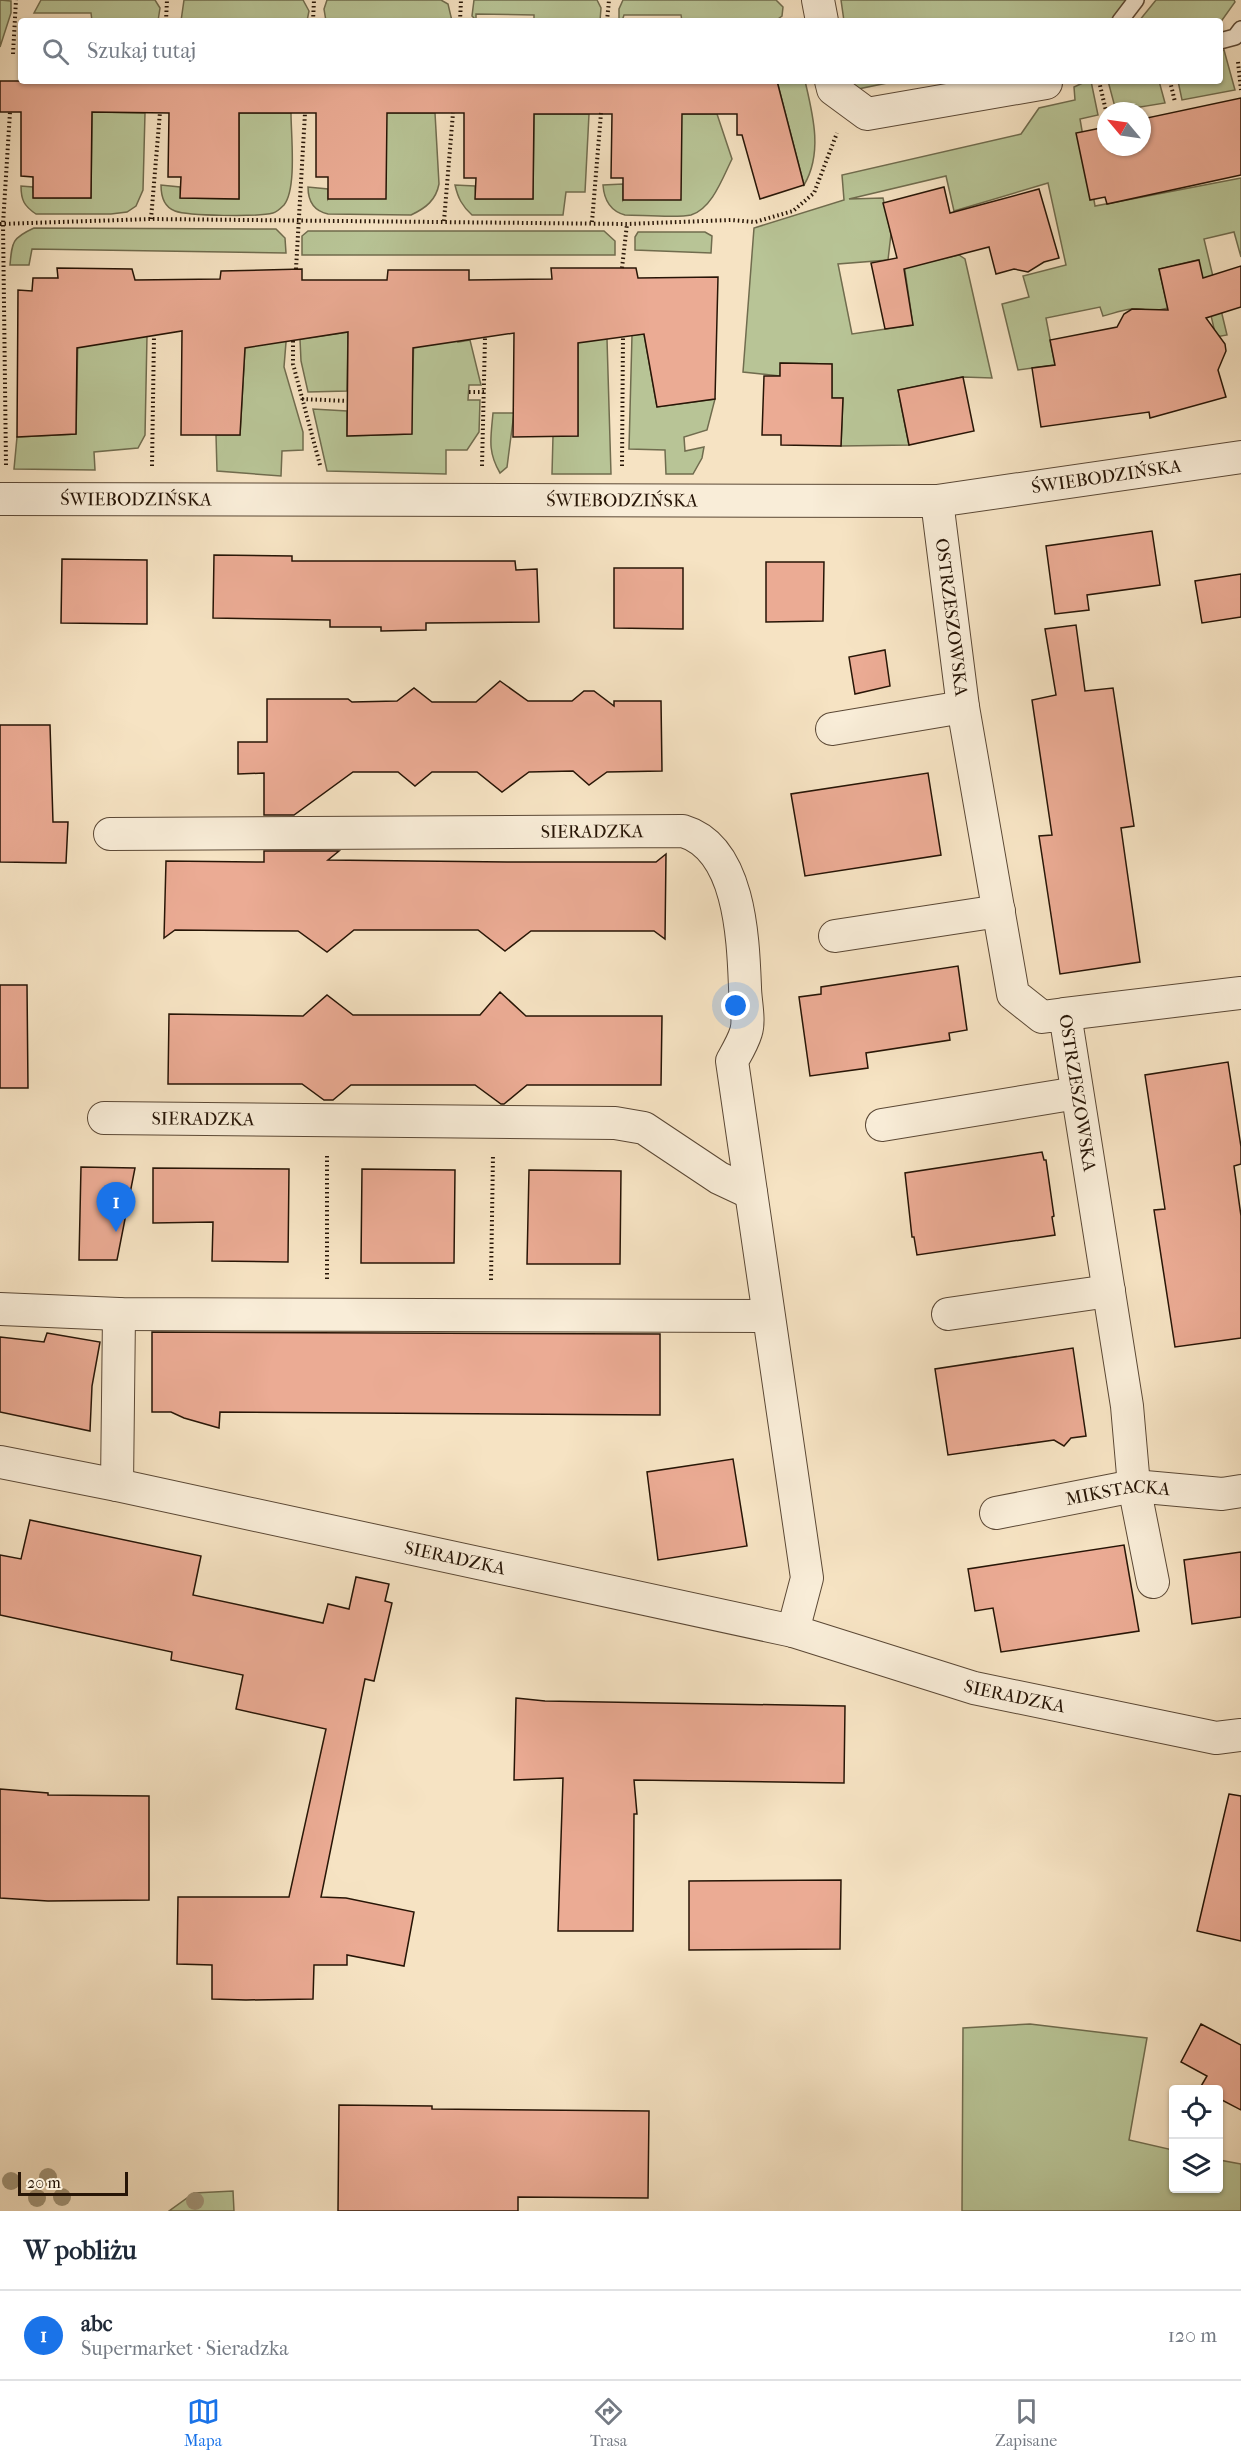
<!DOCTYPE html>
<html lang="pl">
<head>
<meta charset="utf-8">
<style>
  :root { --surface:#fff; --page:#f2f2f3; --text:#1f2937; --muted:#747a83; --line:#e0e1e3; --accent:#1a73e8 }
  body { margin:0; font-family:"IM FELL French Canon",serif; background:var(--page); color:var(--text) }
  .controls { position:absolute; right:18px; bottom:18px; display:grid; overflow:hidden; border-radius:6px; box-shadow:0 2px 4px #0004 }
  .controls button { width:54px; height:54px; display:grid; place-items:center; padding:0; border:0; border-bottom:2px solid var(--line); background:var(--surface); color:var(--text); font:30px sans-serif }
  .compass { position:absolute; left:1097px; top:102px; width:54px; height:54px; border-radius:50%; background:var(--surface); box-shadow:0 2px 4px #0004; rotate:299deg }
  .scale { position:absolute; left:18px; bottom:15px; width:110px; box-sizing:border-box; padding-left:6px; border:3px solid #271506; border-top:0; font-size:16px; line-height:21px; white-space:nowrap; color:#271506; -webkit-text-stroke:4px #f9edd8; paint-order:stroke }
  .you { position:absolute; left:736px; top:1006px; width:21px; height:21px; margin:-15px; border:4px solid #fff; border-radius:50%; background:#1a73e8; box-shadow:0 0 0 9px #1a73e833 }
  .badge { display:grid; place-items:center; width:39px; height:39px; border-radius:50%; background:var(--accent); color:#fff; font-size:20px; font-weight:700 }
  .pin { position:absolute; translate:-50% -50px; filter:drop-shadow(0 2px 3px #0008) }
  .pin::after { content:''; position:absolute; top:32px; width:21px; height:18px; background:inherit; clip-path:polygon(0 0,100% 0,50% 100%) }
  .list { margin:0; padding:0; list-style:none }
  h2 { display:flex; justify-content:space-between; align-items:center; height:78px; margin:0; padding:0 24px; font-size:26px }
  h2 small { font-size:20px; font-weight:400; color:var(--muted) }
  .list li { display:grid; grid-template-columns:39px 1fr auto; gap:18px; align-items:center; box-sizing:border-box; height:90px; padding:0 24px; border-top:2px solid var(--line) }
  .list b { display:block; font-size:22px; white-space:nowrap }
  .list p { margin:0; font-size:20px; white-space:nowrap; color:var(--muted) }
  .list em { font-size:20px; font-style:normal; color:var(--muted) }
  .icon { flex:none; width:33px; height:33px; fill:none; stroke:currentColor; stroke-width:2; stroke-linecap:round; stroke-linejoin:round }
  .map { position:relative; flex:none; width:1241px; height:2211px; overflow:hidden }
  .search { position:absolute; background:var(--surface); box-shadow:0 2px 4px #0004; left:18px; right:18px; top:18px; height:66px; display:flex; align-items:center; gap:15px; box-sizing:border-box; padding:0 21px; border-radius:6px; color:var(--muted); font-size:22px }
  .sheet { height:168px; background:var(--surface) }
  nav { display:flex; justify-content:space-around; align-items:center; box-sizing:border-box; height:84px; border-top:2px solid var(--line); background:var(--surface); font-size:16px; color:var(--muted) }
  nav a { display:grid; justify-items:center; gap:3px }
  nav .on { color:var(--accent) }
  .map>svg:first-child { display:block }
  .green { fill:#b8c496; stroke:#706c4e; stroke-width:1.5 }
  .building { fill:#ebab94; stroke:#271506; stroke-width:1.5 }
  .lines { fill:none; stroke-linecap:round; stroke-linejoin:round }
  .service-casing { stroke:#5b4835; stroke-width:18 }
  .minor-casing { stroke:#5b4835; stroke-width:34 }
  .path { stroke:#271506; stroke-width:4; stroke-dasharray:1.5 3; stroke-linecap:butt }
  .service { stroke:#f9edd8; stroke-width:15 }
  .minor { stroke:#f9edd8; stroke-width:32 }
  .tree { fill:#a09377 }
  .labels { text-anchor:middle; dominant-baseline:central; stroke-width:4.5; stroke-linejoin:round; paint-order:stroke }
  .street-label { font-size:18px; fill:#271506; stroke:#f9edd8 }
</style>
</head>
<body>
<div class="map">
<svg width="1241" height="2211" viewBox="0 0 1241 2211">
  <rect width="100%" height="100%" fill="#f6e3c3"/>
  <filter id="stains"><feTurbulence type="fractalNoise" baseFrequency=".00333" numOctaves="4"/><feColorMatrix values="0 0 0 0 .2 0 0 0 0 .09 0 0 0 0 .02 0 0 0 .5 -.17"/></filter>
  <radialGradient id="worn" r=".72"><stop offset=".6" stop-color="#630" stop-opacity="0"/><stop offset="1" stop-color="#630" stop-opacity=".3"/></radialGradient>
  <g class="green">
    <polygon points="0,0 11,1 11,13 0,47"/>
    <polygon points="41,0 155,0 160,8 158,21 92,21 91,13 34,13"/>
    <polygon points="184,0 303,0 309,11 307,21 181,21"/>
    <polygon points="327,0 441,0 448,4 452,21 326,21 324,9"/>
    <polygon points="474,0 597,0 601,8 600,21 534,21 534,15 476,14 476,20 472,16"/>
    <polygon points="623,0 776,0 783,7 782,16 775,21 682,21 681,15 624,15 622,21 619,20 619,9"/>
    <polygon points="841,0 1127,0 1111,21 844,21"/>
    <polygon points="1156,0 1234,0 1235,2 1220,23 1139,21"/>
    <polygon points="1224,50 1235,90 1182,100 1178,81 1220,81 1220,51"/>
    <path d="M777 81H805C813 115 823 153 804 185Z"/>
    <polygon points="852,81 897,81 853,90"/>
    <path d="M1087 81H1091L1098 115 1080 119 1095 206 1241 178V257L1234 232 1204 239 1227 335 1216 337 1198 260 1159 269 1168 308 1150 312C1137 304 1116 313 1103 316L1100 307 1046 318 1055 365 1018 370 1002 304 1029 297 1023 276 1066 265 1048 183 954 211 946 176 849 199 883 198 891 234 888 260 838 264 852 334 913 325 903 257 928 262 959 255 965 259 992 378 963 377 898 390 909 445 841 446 843 398H832V364L781 363 780 376 743 372 754 228 844 200 842 175 1021 134 1039 108 1075 100 1074 87Z"/>
    <polygon points="1108,81 1159,81 1165,103 1116,111"/>
    <path d="M92 112 145 113 143 190 136 206 127 212 111 214H36C24 206 21 200 21 186L33 187 34 198H91Z"/>
    <path d="M239 113H291C291 135 297 189 284 205 281 208 277 212 273 213 259 217 188 216 175 211 164 207 161 196 161 185L180 187 181 198 239 199Z"/>
    <path d="M387 113H435L439 184C436 200 426 208 411 215L328 214C314 211 308 201 308 187L328 189V199Z"/>
    <path d="M534 114H589L585 192H566L563 215H472C462 206 458 198 455 185L475 186 476 199H533Z"/>
    <path d="M682 114H717L732 159C723 177 712 209 691 215 678 218 640 215 625 215 610 211 604 199 603 185L623 184V200Z"/>
    <path d="M34 228 276 229 285 238 286 253 32 249 29 265H10C12 242 12 238 34 228Z"/>
    <polygon points="308,231 604,231 615,241 615,255 302,255 302,236"/>
    <polygon points="638,232 705,232 712,236 711,253 635,250 635,237"/>
    <polygon points="287,330 284,367 303,432 303,450 282,451 281,476 217,471 216,435 240,435 246,331"/>
    <polygon points="458,331 458,342 470,340 481,385 469,385 468,400 480,400 479,432 467,450 446,450 446,474 327,471 313,409 347,411 347,436 411,434 414,334"/>
    <polygon points="78,332 147,336 145,435 138,448 94,452 95,470 14,469 17,437 76,434"/>
    <polygon points="348,332 347,391 308,392 301,361 300,339"/>
    <polygon points="644,334 657,407 715,399 707,430 684,437 685,451 704,447 702,458 693,474 666,474 665,450 629,449 632,335"/>
    <polygon points="578,336 607,339 611,474 552,474 553,436 578,436"/>
    <path d="M493 413H514L507 467 500 473C487 451 491 437 493 413Z"/>
    <polygon points="1030,2024 1147,2038 1129,2140 1173,2150 1174,2188 1218,2188 1219,2160 1241,2164 1241,2211 962,2211 963,2028"/>
    <polygon points="233,2191 234,2211 169,2211 194,2193"/>
  </g>
  <g class="building">
    <polygon points="0,81 777,81 804,185 760,199 742,135 737,135 737,114 682,114 681,200 623,200 623,178 611,178 612,114 534,114 533,199 475,199 476,178 464,178 464,113 387,113 386,199 328,199 328,177 316,177 316,113 239,113 239,199 180,198 181,177 168,177 169,113 92,112 91,198 33,198 33,177 21,176 21,112 0,112"/>
    <polygon points="1241,98 1241,175 1107,204 1105,197 1090,200 1076,133 1106,127 1106,147 1142,147 1142,119"/>
    <polygon points="944,187 950,213 1039,189 1059,258 1044,262 1028,272 1014,269 996,274 989,247 904,269 913,325 885,329 871,263 897,258 883,203"/>
    <polygon points="1199,260 1203,278 1241,266 1241,307 1206,318 1225,344 1226,351 1218,370 1226,397 1150,418 1149,412 1041,427 1032,368 1055,365 1050,340 1117,327 1124,314 1132,309 1168,310 1159,269"/>
    <polygon points="57,268 132,269 135,280 220,279 221,271 302,269 302,280 387,280 388,270 469,270 469,280 552,279 551,268 636,268 638,278 718,277 715,399 657,407 644,334 578,343 578,436 513,437 514,333 413,348 412,434 347,436 348,332 245,348 240,435 181,435 182,331 77,348 76,434 17,437 18,290 32,291 33,278 58,278"/>
    <polygon points="780,363 832,364 832,398 843,398 841,446 781,445 781,435 762,435 764,376 780,376"/>
    <polygon points="963,377 974,431 909,445 898,390"/>
    <polygon points="1152,531 1160,585 1087,595 1089,610 1055,614 1046,546"/>
    <polygon points="214,555 292,556 292,561 515,561 516,570 537,569 539,622 426,623 426,630 381,631 381,627 330,627 330,620 213,618"/>
    <polygon points="62,559 147,560 147,624 61,623"/>
    <polygon points="766,562 824,562 823,621 766,622"/>
    <polygon points="614,568 683,568 683,629 614,628"/>
    <polygon points="1241,574 1241,617 1202,623 1195,581"/>
    <polygon points="1076,625 1085,691 1113,688 1134,826 1121,828 1140,962 1060,974 1039,836 1052,835 1032,700 1056,695 1045,629"/>
    <polygon points="885,650 890,686 855,694 849,657"/>
    <polygon points="500,681 528,701 572,701 584,691 594,691 614,706 614,701 661,701 662,771 607,772 589,785 573,771 529,772 502,792 477,772 432,772 415,786 398,772 353,772 294,815 264,815 264,773 238,774 238,742 267,742 267,699 348,699 352,702 397,701 414,688 432,702 476,702"/>
    <polygon points="0,725 50,725 53,822 68,822 66,863 0,862"/>
    <polygon points="928,773 941,855 805,876 791,794"/>
    <polygon points="264,851 339,851 328,860 507,862 656,862 666,854 665,939 654,931 531,931 505,951 478,930 354,930 327,952 298,931 175,930 164,938 166,861 264,862"/>
    <polygon points="958,966 967,1030 949,1033 950,1040 866,1053 868,1068 810,1076 799,997 821,994 821,987"/>
    <polygon points="0,985 27,985 28,1088 0,1088"/>
    <polygon points="500,992 526,1016 662,1016 661,1085 527,1085 504,1104 501,1104 475,1085 351,1085 333,1100 324,1100 302,1084 168,1084 169,1014 303,1016 327,995 353,1015 480,1015"/>
    <polygon points="1228,1062 1241,1147 1241,1164 1234,1166 1241,1216 1241,1338 1175,1347 1154,1210 1165,1209 1145,1075"/>
    <polygon points="1042,1152 1044,1160 1046,1160 1054,1216 1052,1217 1055,1235 917,1255 914,1237 912,1237 905,1173"/>
    <polygon points="81,1167 135,1168 117,1260 79,1260"/>
    <polygon points="153,1168 289,1169 288,1262 212,1261 213,1222 153,1223"/>
    <polygon points="362,1169 455,1170 454,1263 361,1263"/>
    <polygon points="529,1170 621,1171 620,1264 527,1264"/>
    <polygon points="152,1332 660,1334 660,1415 220,1412 219,1428 184,1418 171,1412 152,1412"/>
    <polygon points="47,1333 100,1342 92,1386 90,1431 0,1412 0,1337 44,1342"/>
    <polygon points="1073,1348 1086,1436 1071,1438 1064,1446 1054,1440 948,1455 935,1369"/>
    <polygon points="733,1459 747,1546 658,1560 647,1472"/>
    <polygon points="30,1520 201,1556 193,1595 323,1623 328,1604 349,1609 356,1577 389,1584 385,1601 392,1603 374,1681 365,1679 321,1897 346,1898 414,1912 404,1966 347,1955 347,1965 314,1965 313,1999 246,2000 212,1999 212,1965 177,1964 178,1897 289,1897 326,1729 236,1709 243,1675 171,1660 172,1652 0,1615 0,1555 21,1559"/>
    <polygon points="1124,1545 1139,1631 1001,1652 993,1608 975,1611 968,1569"/>
    <polygon points="1241,1552 1241,1617 1192,1624 1184,1560"/>
    <polygon points="516,1698 545,1701 845,1706 844,1783 634,1780 637,1814 634,1814 633,1931 558,1931 563,1778 514,1780"/>
    <polygon points="0,1789 48,1793 48,1795 149,1796 149,1900 48,1901 0,1898"/>
    <polygon points="1229,1794 1241,1796 1241,1941 1197,1931"/>
    <polygon points="841,1880 840,1949 689,1950 689,1881"/>
    <polygon points="1201,2024 1241,2045 1241,2110 1218,2098 1218,2090 1200,2088 1207,2076 1181,2062"/>
    <polygon points="339,2105 432,2106 432,2109 649,2111 648,2198 518,2197 518,2211 338,2211"/>
  </g>
  <g class="lines">
    <defs>
      <g id="service">
        <polyline points="1120,21 1136,0"/>
        <polyline points="1220,41 1235,37 1241,29"/>
      </g>
      <g id="minor">
        <polyline points="818,0 822,21"/>
        <polyline points="831,81 833,89 867,114 1046,83"/>
        <path id="s1" d="M0 499 937 501 1241 457"/>
        <path id="s2" d="M937 501 963 707 1013 994 1042 1017 1065 1014 1127 1406 1134 1486 1153 1582"/>
        <polyline points="832,729 963,707"/>
        <path id="s3" d="M110 834 683 831C740 848 743 937 745 987 745 1000 750 1020 746 1032 743 1042 737 1052 732 1061L807 1578 793 1631"/>
        <polyline points="835,936 999,911"/>
        <polyline points="1065,1014 1241,993"/>
        <path id="s4" d="M104 1118 615 1123 644 1128 719 1178 751 1193"/>
        <polyline points="882,1125 1077,1093"/>
        <polyline points="0,1309 119,1314 768,1316"/>
        <polyline points="948,1314 1109,1291"/>
        <path id="s5" d="M0 1462 117 1485 793 1631 974 1688 1216 1738 1241 1735"/>
        <polyline points="117,1485 119,1314"/>
        <path id="s6" d="M996 1513 1134 1486 1222 1494 1241 1491"/>
      </g>
    </defs>
    <use href="#service" class="service-casing"/>
    <use href="#minor" class="minor-casing"/>
    <g class="path">
      <polyline points="166,21 167,0"/>
      <polyline points="313,21 314,0"/>
      <polyline points="460,21 461,0"/>
      <polyline points="607,21 609,0"/>
      <polyline points="13,54 16,0"/>
      <polyline points="1238,62 1241,90"/>
      <polyline points="1099,81 1106,111"/>
      <polyline points="1170,81 1175,102"/>
      <polyline points="151,219 160,112"/>
      <polyline points="444,221 453,113"/>
      <polyline points="592,222 601,113"/>
      <polyline points="0,224 151,219 627,224 731,220 755,222 793,211 814,193 837,133"/>
      <polyline points="622,268 627,224"/>
      <polyline points="296,269 305,113"/>
      <polyline points="293,341 293,364 320,465"/>
      <polyline points="469,392 484,392"/>
      <polyline points="302,399 347,401"/>
      <polyline points="6,465 3,224 10,112"/>
      <polyline points="152,466 154,335"/>
      <polyline points="482,466 485,338"/>
      <polyline points="622,466 623,336"/>
      <polyline points="327,1279 327,1155"/>
      <polyline points="491,1280 493,1155"/>
    </g>
    <use href="#service" class="service"/>
    <use href="#minor" class="minor"/>
  </g>
  <g class="tree">
    <circle cx="48" cy="2177" r="9"/>
    <circle cx="11" cy="2181" r="9"/>
    <circle cx="62" cy="2197" r="9"/>
    <circle cx="37" cy="2198" r="9"/>
    <circle cx="195" cy="2201" r="9"/>
  </g>
  <g class="labels">
    <g class="street-label">
      <text stroke="none"><textPath href="#s1" startOffset="1108">ŚWIEBODZIŃSKA</textPath></text>
      <text stroke="none"><textPath href="#s1" startOffset="136">ŚWIEBODZIŃSKA</textPath></text>
      <text stroke="none"><textPath href="#s1" startOffset="622">ŚWIEBODZIŃSKA</textPath></text>
      <text stroke="none"><textPath href="#s2" startOffset="117">OSTRZESZOWSKA</textPath></text>
      <text stroke="none"><textPath href="#s3" startOffset="482">SIERADZKA</textPath></text>
      <text stroke="none"><textPath href="#s2" startOffset="639">OSTRZESZOWSKA</textPath></text>
      <text stroke="none"><textPath href="#s4" startOffset="99">SIERADZKA</textPath></text>
      <text stroke="none"><textPath href="#s6" startOffset="124">MIKSTACKA</textPath></text>
      <text stroke="none"><textPath href="#s5" startOffset="465">SIERADZKA</textPath></text>
      <text stroke="none"><textPath href="#s5" startOffset="1042">SIERADZKA</textPath></text>
    </g>
  </g>
  <rect width="100%" height="100%" filter="url(#stains)"/>
  <rect width="100%" height="100%" fill="url(#worn)"/>
</svg>
<div class="controls">
<button><svg class="icon" aria-label="locate" viewBox="0 0 24 24"><circle cx="12" cy="12" r="6"/><path d="M12 2v4M12 18v4M2 12h4M18 12h4"/></svg></button>
<button><svg class="icon" aria-label="layers" viewBox="0 0 24 24"><path d="M12 4l9 5-9 5-9-5zM3 14l9 5 9-5"/></svg></button>
</div>
<svg class="compass" viewBox="-18 -18 36 36"><path d="M0-13l5 13h-10z" fill="#e53935"/><path d="M0 13l5-13h-10z" fill="#747a83"/></svg>
<div class="scale">20 m</div>
<div class="you"></div>
<div class="pin badge" style="left:116px;top:1232px">1</div>
<div class="search"><svg class="icon" aria-label="search" viewBox="0 0 24 24"><circle cx="10" cy="10" r="6"/><path d="M15 15l6 6"/></svg>Szukaj tutaj</div>
</div>
<section class="sheet">
<h2>W pobliżu<small></small></h2>
<ul class="list">
<li><span class="badge">1</span><div><b>abc</b><p>Supermarket · Sieradzka</p></div><em>120 m</em></li>
</ul>
</section>
<nav>
<a class="on"><svg class="icon" aria-label="map" viewBox="0 0 24 24"><path d="M3 6l6-2 6 2 6-2v14l-6 2-6-2-6 2zM9 4v14M15 6v14"/></svg>Mapa</a>
<a><svg class="icon" aria-label="directions" viewBox="0 0 24 24"><path d="M12 3l9 9-9 9-9-9zM9 14v-3h6M13 9l2 2-2 2"/></svg>Trasa</a>
<a><svg class="icon" aria-label="saved" viewBox="0 0 24 24"><path d="M7 4h10v16l-5-4-5 4z"/></svg>Zapisane</a>
</nav>
</body>
</html>
